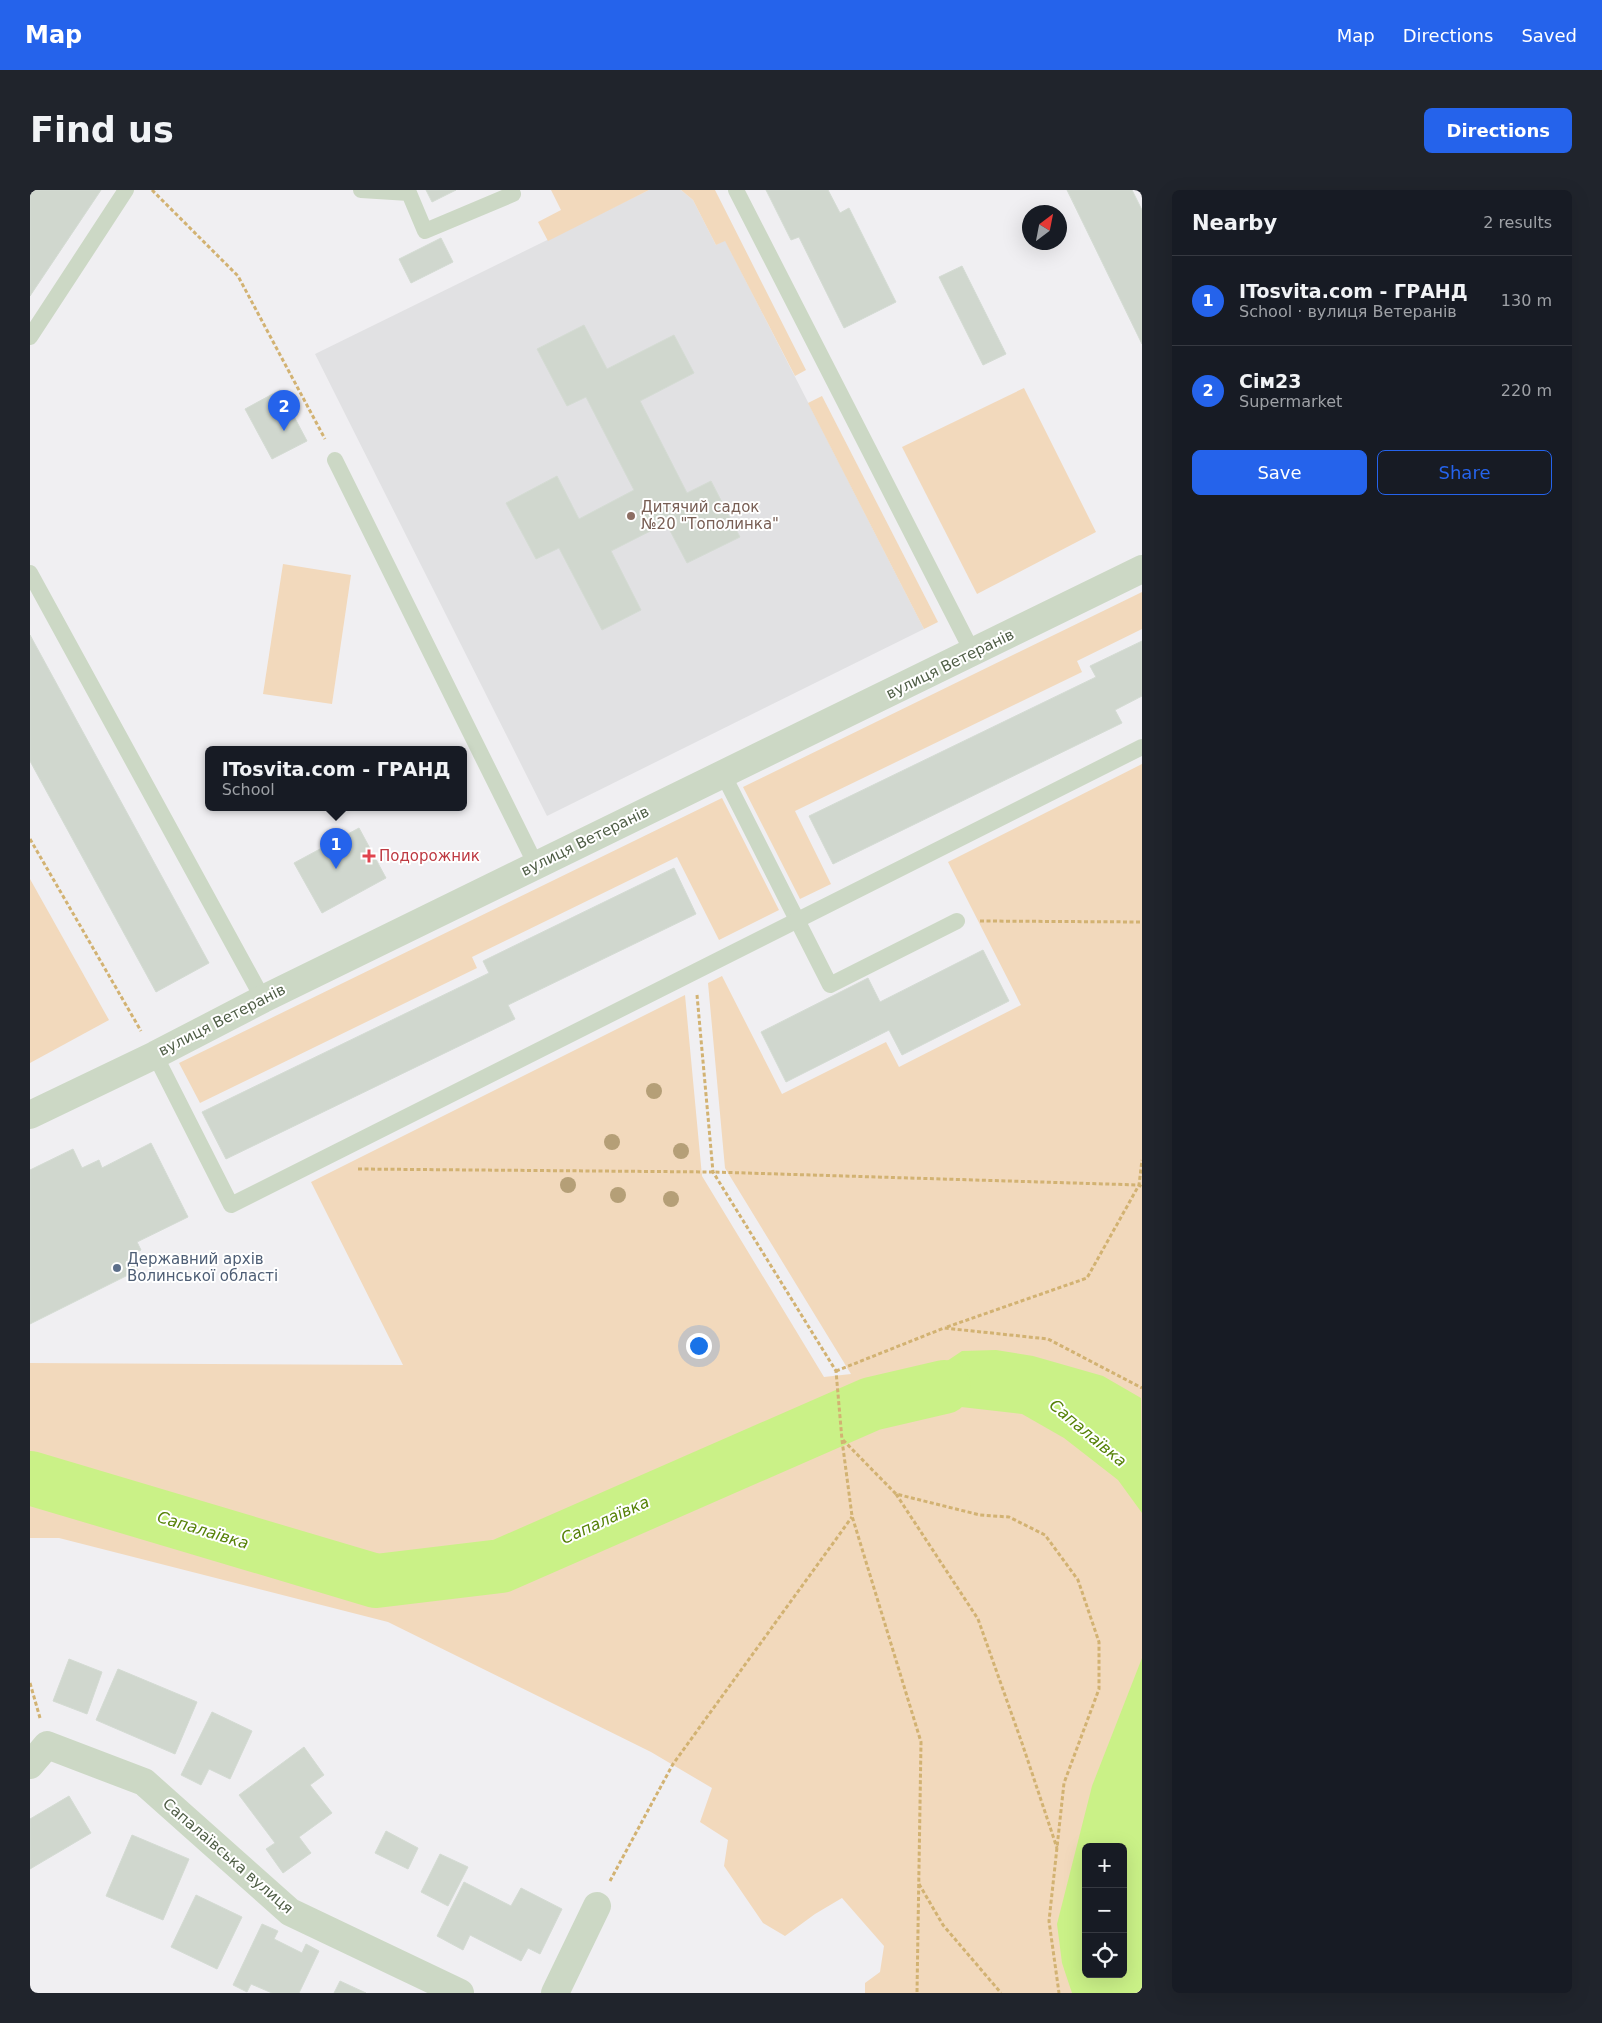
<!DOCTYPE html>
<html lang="en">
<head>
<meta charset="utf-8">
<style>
  :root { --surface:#171b24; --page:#20242c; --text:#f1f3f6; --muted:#9ea1a6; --line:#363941; --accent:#2563eb }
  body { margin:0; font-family:"DejaVu Sans",sans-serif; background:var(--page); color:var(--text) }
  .controls { position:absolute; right:15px; bottom:15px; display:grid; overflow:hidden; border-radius:8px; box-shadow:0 5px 20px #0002 }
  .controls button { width:45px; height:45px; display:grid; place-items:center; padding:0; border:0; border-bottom:1px solid var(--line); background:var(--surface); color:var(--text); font:25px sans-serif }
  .compass { position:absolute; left:992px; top:15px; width:45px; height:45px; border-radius:50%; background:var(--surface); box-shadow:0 5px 20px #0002; rotate:32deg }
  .you { position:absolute; left:668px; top:1155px; width:18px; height:18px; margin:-12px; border:4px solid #fff; border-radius:50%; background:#1a73e8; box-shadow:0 0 0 8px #1a73e833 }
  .badge { display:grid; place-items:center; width:32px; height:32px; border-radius:50%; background:var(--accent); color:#fff; font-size:16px; font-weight:700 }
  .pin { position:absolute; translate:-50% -41px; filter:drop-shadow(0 1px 2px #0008) }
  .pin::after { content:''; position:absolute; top:26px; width:18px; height:15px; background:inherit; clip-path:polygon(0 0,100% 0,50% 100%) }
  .popup { position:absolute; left:175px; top:556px; width:262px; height:65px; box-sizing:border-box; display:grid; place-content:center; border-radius:8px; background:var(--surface); filter:drop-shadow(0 1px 4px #0005); font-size:16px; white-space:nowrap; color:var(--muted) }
  .popup b { font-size:19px; color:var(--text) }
  .popup::after { content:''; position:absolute; left:50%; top:100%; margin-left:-10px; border:10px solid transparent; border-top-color:var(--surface) }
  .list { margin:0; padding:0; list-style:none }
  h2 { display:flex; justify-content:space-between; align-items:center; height:65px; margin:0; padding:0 20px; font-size:21px }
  h2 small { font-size:16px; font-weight:400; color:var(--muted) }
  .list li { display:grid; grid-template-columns:32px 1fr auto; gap:15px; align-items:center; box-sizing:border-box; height:90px; padding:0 20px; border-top:1px solid var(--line) }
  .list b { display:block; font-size:19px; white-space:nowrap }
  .list p { margin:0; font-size:16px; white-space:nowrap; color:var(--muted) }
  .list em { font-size:16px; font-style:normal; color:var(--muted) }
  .actions { display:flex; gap:10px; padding:15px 20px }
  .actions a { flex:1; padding:11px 0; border:1px solid var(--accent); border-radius:8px; text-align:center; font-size:18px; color:var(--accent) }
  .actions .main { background:var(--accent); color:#fff }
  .icon { flex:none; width:28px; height:28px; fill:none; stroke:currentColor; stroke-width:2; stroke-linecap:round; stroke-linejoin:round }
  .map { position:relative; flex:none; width:1112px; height:1803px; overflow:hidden; border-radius:8px }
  header { display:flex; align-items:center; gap:30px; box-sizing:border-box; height:70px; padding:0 25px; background:var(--accent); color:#fff }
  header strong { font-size:24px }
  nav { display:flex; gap:28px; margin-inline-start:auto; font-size:18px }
  .intro { display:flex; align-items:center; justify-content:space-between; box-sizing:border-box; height:120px; padding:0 30px }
  h1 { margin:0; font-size:35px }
  .button { padding:12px 22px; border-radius:8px; background:var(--accent); color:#fff; font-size:18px; font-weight:700 }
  main { display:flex; gap:30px; padding:0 30px }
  aside { flex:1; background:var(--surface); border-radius:8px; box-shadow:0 5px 20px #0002 }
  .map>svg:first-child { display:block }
  .education { fill:#e1e1e3 }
  .green { fill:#f2d9bc; fill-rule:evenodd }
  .water { fill:#caf187; fill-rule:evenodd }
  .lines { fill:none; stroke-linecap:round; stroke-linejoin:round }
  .river { stroke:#caf187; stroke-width:54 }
  .building { fill:#d0d7ce; stroke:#d4dbd3 }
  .path { stroke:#d2b272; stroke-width:3; stroke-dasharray:4 2.5; stroke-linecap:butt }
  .service { stroke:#ccd8c5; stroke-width:16 }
  .minor { stroke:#ccd8c5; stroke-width:28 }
  .tree { fill:#b59f77 }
  .education-dot { fill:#8d6e63; stroke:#fff; stroke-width:2 }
  .health-dot { fill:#e0444e; stroke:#fff; stroke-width:2 }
  .service-dot { fill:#5c6f8a; stroke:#fff; stroke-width:2 }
  .labels { text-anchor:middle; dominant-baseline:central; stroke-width:4; stroke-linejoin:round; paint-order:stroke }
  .education-label { font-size:15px; fill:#785e54; stroke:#fff; text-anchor:start }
  .street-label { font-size:15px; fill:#4f5e46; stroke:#fff }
  .health-label { font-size:15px; fill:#be3a42; stroke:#fff; text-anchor:start }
  .service-label { font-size:15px; fill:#4e5e75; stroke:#fff; text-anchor:start }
  .water-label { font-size:16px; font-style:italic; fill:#568208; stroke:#fff }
</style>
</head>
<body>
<header>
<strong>Map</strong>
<nav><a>Map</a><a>Directions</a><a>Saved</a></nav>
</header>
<div class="intro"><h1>Find us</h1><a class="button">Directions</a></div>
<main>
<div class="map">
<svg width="1112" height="1803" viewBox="0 0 1112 1803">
  <rect width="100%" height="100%" fill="#f0eff2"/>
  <polygon class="education" points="619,0 651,0 663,10 686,55 695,50 894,439 517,626 285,164"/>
  <g class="green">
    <polygon points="521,0 619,0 518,51 508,32 531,20"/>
    <polygon points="651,0 685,0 776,180 765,186 695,51 686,55 663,10"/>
    <polygon points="994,198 1066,342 947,404 872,257"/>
    <polygon points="792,206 908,432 894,439 778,213"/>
    <polygon points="253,374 321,385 302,514 233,504"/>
    <polygon points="1112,402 1112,439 1047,471 1052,482 765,621 801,694 770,709 713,597"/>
    <path d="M1112 574V1803H835V1793L850 1782 854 1756 812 1708 785 1724 755 1746 733 1733 694 1676 698 1650 670 1632 682 1598 621 1562 358 1432 29 1348H0V1173L373 1175 281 992 655 805 672 986 794 1187 821 1184 695 978 678 793 692 786 752 904 856 852 869 877 991 815 918 672ZM1056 1657H1093V1784H1056Z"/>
    <polygon points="692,608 749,720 689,750 647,667 442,767 447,778 170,913 149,873"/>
    <polygon points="0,689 79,830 0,873"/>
  </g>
  <g class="water">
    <polygon points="966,1160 1003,1166 1073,1186 1111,1208 1112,1323 1088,1290 1034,1248 992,1224 931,1217 841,1214 841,1187 896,1185 932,1161"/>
    <path d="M1112 1468V1803H1042L1032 1773 1027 1734 1062 1596ZM1056 1657H1093V1784H1056Z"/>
  </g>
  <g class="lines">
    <polyline class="river" points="0,1288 346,1391 471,1376 841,1214 914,1197"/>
  </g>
  <g class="building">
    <polygon points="2,0 71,0 0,106 0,3"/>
    <polygon points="396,0 426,0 402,12"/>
    <polygon points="736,0 798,0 810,23 819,18 866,112 814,138 769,47 761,50"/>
    <polygon points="1037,0 1102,0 1112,20 1112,154"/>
    <polygon points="411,48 423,72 381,93 369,69"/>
    <polygon points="932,76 976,164 953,175 909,87"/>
    <polygon points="554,135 577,179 644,145 664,183 610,211 657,303 681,291 710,347 657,373 636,333 581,361 611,420 572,440 529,358 506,369 476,313 527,286 549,329 604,300 556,207 537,216 507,159"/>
    <polygon points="250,200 277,251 242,269 215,219"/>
    <polygon points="0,445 179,773 126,802 0,571"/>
    <polygon points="1112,451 1112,506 1085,520 1092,533 803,674 779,626 1066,487 1060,476"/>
    <polygon points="329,638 356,688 292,723 264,673"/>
    <polygon points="644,678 666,724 478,815 485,829 196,969 172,922 459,783 453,771"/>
    <polygon points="953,760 979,811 872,865 859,840 756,892 731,842 838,788 850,812"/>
    <polygon points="121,953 158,1027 107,1052 111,1060 101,1065 108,1080 0,1134 0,980 43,959 52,978 69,970 72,978"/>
    <polygon points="39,1469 72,1482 57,1524 23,1511"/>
    <polygon points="88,1479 167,1512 145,1564 66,1530"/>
    <polygon points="182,1522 222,1541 200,1589 179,1579 171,1595 151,1585"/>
    <polygon points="274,1557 294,1585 280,1595 302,1623 269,1647 281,1663 253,1683 236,1659 245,1653 209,1605"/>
    <polygon points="39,1606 61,1643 0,1679 0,1629"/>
    <polygon points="356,1641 388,1658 378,1679 345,1663"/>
    <polygon points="102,1645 159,1669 133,1730 76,1706"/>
    <polygon points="410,1664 438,1677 418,1716 391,1702"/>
    <polygon points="434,1692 481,1716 491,1698 532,1719 510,1764 498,1758 491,1771 440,1745 433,1760 407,1746"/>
    <polygon points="166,1705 212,1727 187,1779 141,1757"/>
    <polygon points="232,1734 248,1741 244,1749 272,1763 276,1754 289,1761 269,1803 242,1803 221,1794 217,1802 203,1795"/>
    <polygon points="310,1791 336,1803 304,1803"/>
  </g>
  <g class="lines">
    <g class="path">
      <polyline points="122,0 208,86 295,249"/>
      <polyline points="0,649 111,841"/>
      <polyline points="950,731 1112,732"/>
      <polyline points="667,805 683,982 806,1181 812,1250 822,1326 891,1552 887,1803"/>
      <polyline points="328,979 683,982 1109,995 1112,997"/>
      <polyline points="917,1137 1057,1088 1109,995 1112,970"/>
      <polyline points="806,1181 914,1138 1018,1149 1112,1198"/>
      <polyline points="813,1250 866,1304 950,1325 979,1327 1015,1345 1048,1390 1069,1452 1069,1499 1034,1593 1019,1731 1029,1803"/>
      <polyline points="866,1304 948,1429 993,1556 1027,1658"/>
      <polyline points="0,1493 10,1528"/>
      <polyline points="580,1691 643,1574 822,1327"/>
      <polyline points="889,1694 913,1735 971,1803"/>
    </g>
    <g class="service">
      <polyline points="331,0 379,3 395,41 483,4 481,0"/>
      <polyline points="706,0 943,463"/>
      <polyline points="0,147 96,0"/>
      <polyline points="305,270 506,675"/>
      <polyline points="0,383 233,809"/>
      <polyline points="693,584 800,795 927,731"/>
      <polyline points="125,865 201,1015 1112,557"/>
    </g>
    <g class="minor">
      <polyline points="0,925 125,865 233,809 1112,379"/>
      <polyline points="0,1575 17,1555 114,1592 260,1722 430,1803"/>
      <polyline points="525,1803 567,1716"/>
    </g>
  </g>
  <g class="tree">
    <circle cx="624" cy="901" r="8"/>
    <circle cx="582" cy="952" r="8"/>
    <circle cx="651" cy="961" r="8"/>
    <circle cx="538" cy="995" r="8"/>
    <circle cx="588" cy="1005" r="8"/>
    <circle cx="641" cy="1009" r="8"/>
  </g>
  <circle class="education-dot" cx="601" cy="326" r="5"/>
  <path class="health-dot" d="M336.5 658.5h5v5h5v5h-5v5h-5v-5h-5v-5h5z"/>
  <circle class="service-dot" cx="87" cy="1078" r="5"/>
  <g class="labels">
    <g class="education-label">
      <text x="611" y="317">Дитячий садок<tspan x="611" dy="17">№20 "Тополинка"</tspan></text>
    </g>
    <g class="street-label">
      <text transform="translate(920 474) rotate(-26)">вулиця Ветеранів</text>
      <text transform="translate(555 651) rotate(-26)">вулиця Ветеранів</text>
      <text transform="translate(192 830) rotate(-27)">вулиця Ветеранів</text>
      <text transform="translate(198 1666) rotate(41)">Сапалаївська вулиця</text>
    </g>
    <g class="health-label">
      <text x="349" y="666">Подорожник</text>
    </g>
    <g class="service-label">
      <text x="97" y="1069">Державний архів<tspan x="97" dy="17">Волинської області</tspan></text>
    </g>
    <g class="water-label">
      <text transform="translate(1058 1243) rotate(40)">Сапалаївка</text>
      <text transform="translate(575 1330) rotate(-24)">Сапалаївка</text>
      <text transform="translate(173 1340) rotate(17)">Сапалаївка</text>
    </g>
  </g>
</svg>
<div class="controls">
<button>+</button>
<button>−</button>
<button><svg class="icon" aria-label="locate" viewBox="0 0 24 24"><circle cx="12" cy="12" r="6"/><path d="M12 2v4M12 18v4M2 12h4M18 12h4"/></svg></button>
</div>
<svg class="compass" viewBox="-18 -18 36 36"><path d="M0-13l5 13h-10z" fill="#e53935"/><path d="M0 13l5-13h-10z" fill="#9ea1a6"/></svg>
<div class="you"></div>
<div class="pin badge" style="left:306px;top:679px">1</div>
<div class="popup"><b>ITosvita.com - ГРАНД</b>School</div>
<div class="pin badge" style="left:254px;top:241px">2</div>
</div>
<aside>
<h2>Nearby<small>2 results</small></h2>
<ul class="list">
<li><span class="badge">1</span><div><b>ITosvita.com - ГРАНД</b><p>School · вулиця Ветеранів</p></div><em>130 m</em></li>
<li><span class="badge">2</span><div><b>Сім23</b><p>Supermarket</p></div><em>220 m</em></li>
</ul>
<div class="actions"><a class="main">Save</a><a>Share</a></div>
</aside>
</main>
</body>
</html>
